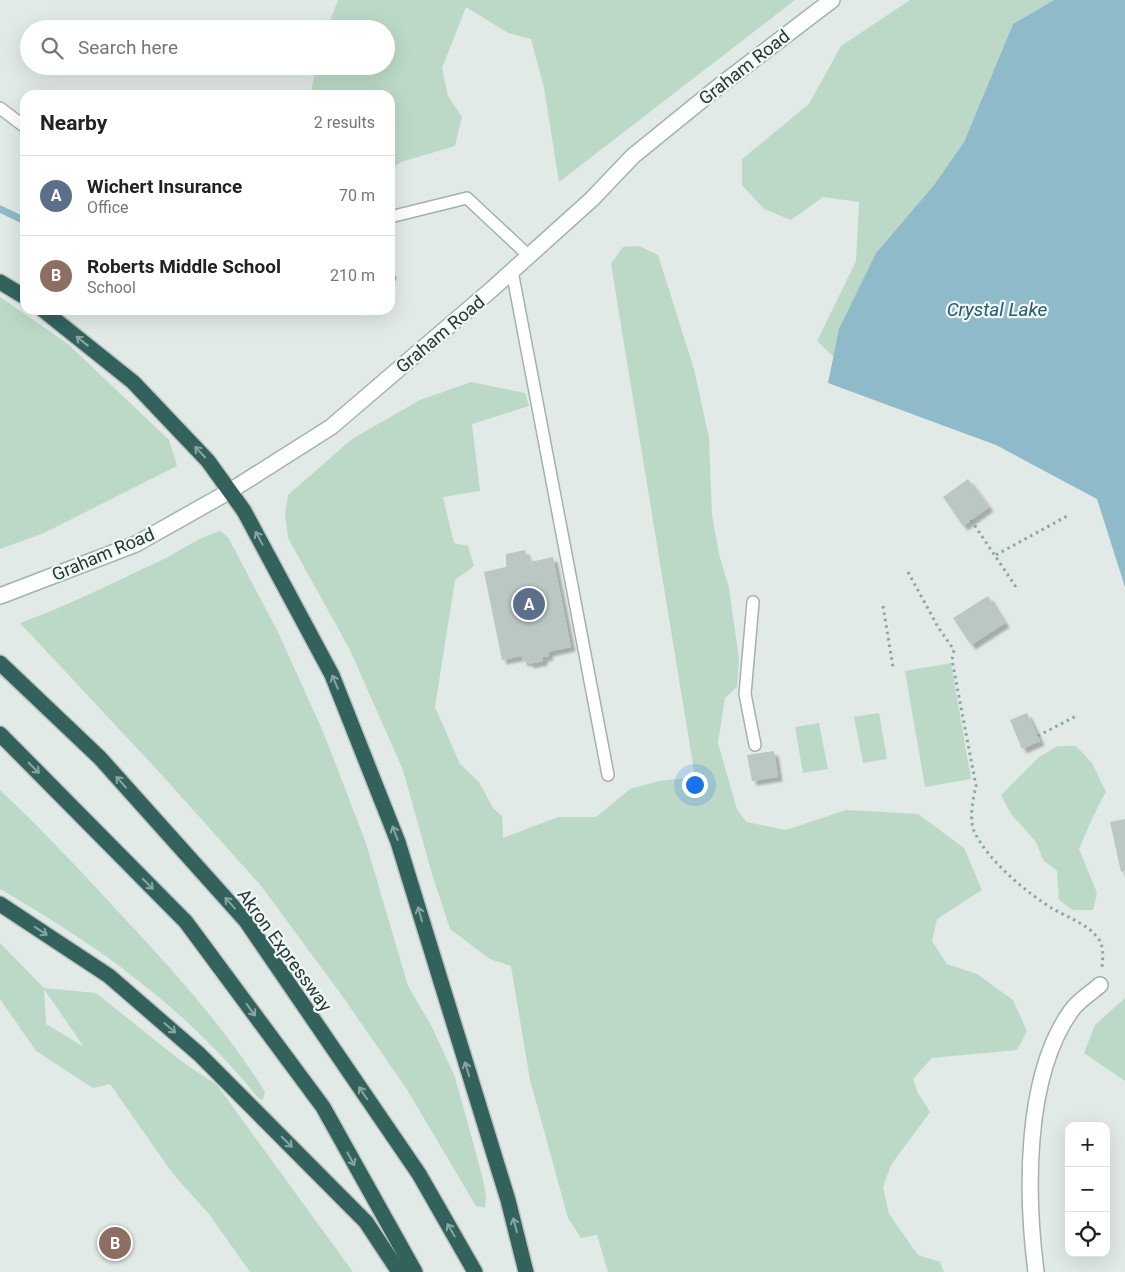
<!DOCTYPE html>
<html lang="en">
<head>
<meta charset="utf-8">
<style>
  :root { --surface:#fff; --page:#f6f6f6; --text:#222; --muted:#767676; --line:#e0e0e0; --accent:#785441 }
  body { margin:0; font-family:Roboto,sans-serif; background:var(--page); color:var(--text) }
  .controls { position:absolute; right:15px; bottom:15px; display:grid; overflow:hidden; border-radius:10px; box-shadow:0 5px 20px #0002 }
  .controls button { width:45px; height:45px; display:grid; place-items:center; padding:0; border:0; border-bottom:1px solid var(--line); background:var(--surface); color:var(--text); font:25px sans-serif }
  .you { position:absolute; left:694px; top:784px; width:18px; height:18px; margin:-12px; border:4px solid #fff; border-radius:50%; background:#1a73e8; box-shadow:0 0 0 8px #1a73e833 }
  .badge { display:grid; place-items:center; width:32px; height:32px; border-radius:50%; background:var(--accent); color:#fff; font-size:16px; font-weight:700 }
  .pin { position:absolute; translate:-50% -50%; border:2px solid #fff; box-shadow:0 1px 5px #0006 }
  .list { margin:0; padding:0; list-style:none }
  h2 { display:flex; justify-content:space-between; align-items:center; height:65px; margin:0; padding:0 20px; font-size:21px }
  h2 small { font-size:16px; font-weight:400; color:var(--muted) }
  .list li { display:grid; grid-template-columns:32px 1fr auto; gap:15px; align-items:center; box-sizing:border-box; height:80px; padding:0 20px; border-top:1px solid var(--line) }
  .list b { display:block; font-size:19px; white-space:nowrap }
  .list p { margin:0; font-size:16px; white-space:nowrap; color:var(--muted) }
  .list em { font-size:16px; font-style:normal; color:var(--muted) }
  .icon { flex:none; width:28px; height:28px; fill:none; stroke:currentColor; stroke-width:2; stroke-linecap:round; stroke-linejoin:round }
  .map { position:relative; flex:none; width:1125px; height:1272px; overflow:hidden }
  .search { position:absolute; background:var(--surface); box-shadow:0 5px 20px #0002; left:20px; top:20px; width:375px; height:55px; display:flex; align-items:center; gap:12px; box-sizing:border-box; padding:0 18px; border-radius:28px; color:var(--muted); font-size:19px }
  .panel { position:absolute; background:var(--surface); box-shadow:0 5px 20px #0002; left:20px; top:90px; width:375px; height:225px; border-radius:15px }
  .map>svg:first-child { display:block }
  .green { fill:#bcd9c7; fill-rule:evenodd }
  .water { fill:#8fbac9 }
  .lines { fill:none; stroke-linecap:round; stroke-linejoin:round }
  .stream { stroke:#8fbac9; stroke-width:7 }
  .building { fill:#bac7c3; filter:url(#shadow) }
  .lane-casing { stroke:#a4b1ae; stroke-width:14 }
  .street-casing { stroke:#a4b1ae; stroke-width:18 }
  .secondary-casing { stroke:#a1b4b0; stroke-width:18 }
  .highway-casing { stroke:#bdc4c2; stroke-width:18 }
  .path { stroke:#85aaa2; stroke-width:3; stroke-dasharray:2.5 4; stroke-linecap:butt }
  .lane { stroke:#fff; stroke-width:11 }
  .street { stroke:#fff; stroke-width:15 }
  .secondary { stroke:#fff; stroke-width:15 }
  .highway { stroke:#33625d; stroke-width:15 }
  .oneway { stroke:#88a5a1 }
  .labels { text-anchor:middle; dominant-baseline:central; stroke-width:4.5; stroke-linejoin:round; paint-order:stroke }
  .street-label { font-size:18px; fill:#233935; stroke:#f1f7f5 }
  .water-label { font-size:19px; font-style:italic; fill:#245a6e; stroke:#f1f7f5 }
</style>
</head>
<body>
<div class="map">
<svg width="1125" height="1272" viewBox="0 0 1125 1272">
  <defs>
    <filter id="shadow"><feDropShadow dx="4.5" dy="4.5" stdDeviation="1" flood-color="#0004"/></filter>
  </defs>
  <rect width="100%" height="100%" fill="#e1eae7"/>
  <g class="green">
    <polygon points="338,0 795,0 559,182 544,88 531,39 508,33 466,7 442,68 448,96 462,117 455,146 401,162 390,170 390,95 310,95 317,66 386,66 386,29 327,29"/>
    <polygon points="910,0 1054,0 1013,24 964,142 934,185 876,253 834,357 817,341 856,261 859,202 823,197 791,220 764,209 742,185 742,159 809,104 841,46"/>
    <polygon points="639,246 658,255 694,369 709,438 712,515 719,554 729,588 739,659 737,687 725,698 718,743 737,809 746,822 786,830 846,810 918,814 964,848 982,890 937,919 932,941 947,964 977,974 1013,1000 1027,1031 1017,1050 932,1058 913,1079 917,1091 930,1112 891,1165 883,1187 889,1214 918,1255 940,1262 944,1272 608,1272 597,1235 581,1238 568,1218 530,1080 511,966 490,959 450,929 432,874 403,770 350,650 288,538 285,514 288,495 352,439 420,400 471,382 525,393 529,406 472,424 480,491 443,497 454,543 468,546 474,566 455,580 435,707 460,764 479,782 493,808 502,816 503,838 558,817 596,817 630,789 659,781 695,777 611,264 623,247"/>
    <polygon points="0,297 68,344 169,440 177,466 44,533 0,549"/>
    <path d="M221 531 229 539 278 632 324 734 366 843 408 986 432 1027 455 1077 483 1179 486 1197 485 1208 476 1206 406 1088 343 997 262 887 161 774 20 623C69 605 115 582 162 560 182 550 198 537 221 531Z"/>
    <polygon points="951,663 971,779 925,787 905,671"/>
    <polygon points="879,713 887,759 863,763 854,717"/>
    <polygon points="819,723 828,769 803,773 795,727"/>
    <path d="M1058 746H1076L1092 763 1106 792C1095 810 1088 829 1079 849L1097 893 1093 910H1073L1059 900 1057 871 1043 860 1036 842 1011 814 1001 795 1039 757Z"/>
    <path d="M0 790C45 832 85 876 127 921 177 975 226 1029 265 1092L263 1100 259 1099C187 1009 99 946 0 889Z"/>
    <path d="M0 943 44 988 96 993 181 1061 217 1085 353 1272H250L209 1214 173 1174 110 1084 93 1088 36 1051 0 999ZM44 989 84 1047 46 1024Z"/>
    <polygon points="1125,998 1125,1081 1084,1053 1095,1025"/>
  </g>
  <polygon class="water" points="1054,0 1125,0 1125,587 1097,499 996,445 828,383 839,329 876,253 934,185 964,142 1013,24"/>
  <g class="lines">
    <g class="stream">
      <polyline points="0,209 25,221"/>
      <polyline points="390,279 393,278"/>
    </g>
  </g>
  <g class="building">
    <polygon points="968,479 989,507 963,526 943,497"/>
    <polygon points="525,550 527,558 530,557 530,562 553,557 571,647 548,652 549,656 543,657 543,661 529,664 528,661 523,662 522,656 502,660 484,572 506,567 506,554"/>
    <polygon points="988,596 1005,623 971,645 953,618"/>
    <polygon points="1027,713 1040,741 1022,749 1010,720"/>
    <polygon points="774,751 778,777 752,781 747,755"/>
    <polygon points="1125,819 1125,871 1121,872 1110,822"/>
  </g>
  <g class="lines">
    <defs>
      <g id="lane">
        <polyline points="0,108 25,127"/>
        <polyline points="390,217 467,198 529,256"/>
        <polyline points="512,271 608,775"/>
        <polyline points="753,602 745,694 755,745"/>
      </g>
      <path id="street" d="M1036 1272C1026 1194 1024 1077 1071 1011 1078 1001 1091 993 1100 985"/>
      <polyline id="secondary" points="0,596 136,544 230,491 331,427 491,290 592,199 633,156 718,87 832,0"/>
      <g id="highway">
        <polyline points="0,282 25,297"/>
        <polyline points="43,310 133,382 208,461 244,511 332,675 398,842 508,1200 526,1272"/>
        <polyline points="0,663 100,758 246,921 419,1174 475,1272"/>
        <polyline points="0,734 186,922 323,1107 415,1272"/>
        <polyline points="0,904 109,976 199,1054 366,1222 399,1272"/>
      </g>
    </defs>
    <use href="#lane" class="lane-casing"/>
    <use href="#street" class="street-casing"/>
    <use href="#secondary" class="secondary-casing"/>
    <use href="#highway" class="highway-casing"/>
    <g class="path">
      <polyline points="971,520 1016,587"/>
      <polyline points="996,555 1069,515"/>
      <path d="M908 572 938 627 954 650 952 660 976 786C973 798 969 819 974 831 987 860 1027 893 1053 909 1069 918 1086 923 1098 938 1104 946 1103 957 1102 967"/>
      <polyline points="883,606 893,667"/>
      <polyline points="1038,736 1078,715"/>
    </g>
    <use href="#lane" class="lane"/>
    <use href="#street" class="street"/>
    <use href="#secondary" class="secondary"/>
    <use href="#highway" class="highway"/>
  </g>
  <defs><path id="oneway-shaft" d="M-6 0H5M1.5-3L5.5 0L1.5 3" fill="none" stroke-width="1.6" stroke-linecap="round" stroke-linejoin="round" transform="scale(1.25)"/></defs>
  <g class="oneway">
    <use href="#oneway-shaft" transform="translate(82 341) rotate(-142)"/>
    <use href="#oneway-shaft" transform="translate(200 452) rotate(-133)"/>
    <use href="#oneway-shaft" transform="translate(259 538) rotate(-118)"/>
    <use href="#oneway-shaft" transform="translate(335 682) rotate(-113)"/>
    <use href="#oneway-shaft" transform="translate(34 768) rotate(45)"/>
    <use href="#oneway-shaft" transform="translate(121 782) rotate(-132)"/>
    <use href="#oneway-shaft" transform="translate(395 833) rotate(-111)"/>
    <use href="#oneway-shaft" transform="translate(148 884) rotate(45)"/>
    <use href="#oneway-shaft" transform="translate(230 903) rotate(-132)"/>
    <use href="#oneway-shaft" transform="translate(420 914) rotate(-106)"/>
    <use href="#oneway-shaft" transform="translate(41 931) rotate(33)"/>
    <use href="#oneway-shaft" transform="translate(251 1010) rotate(54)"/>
    <use href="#oneway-shaft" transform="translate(170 1028) rotate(41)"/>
    <use href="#oneway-shaft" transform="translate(467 1069) rotate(-107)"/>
    <use href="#oneway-shaft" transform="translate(363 1093) rotate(-124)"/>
    <use href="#oneway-shaft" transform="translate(287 1142) rotate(45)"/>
    <use href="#oneway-shaft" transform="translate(351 1159) rotate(61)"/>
    <use href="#oneway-shaft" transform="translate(515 1225) rotate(-105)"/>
    <use href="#oneway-shaft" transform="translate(451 1230) rotate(-120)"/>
  </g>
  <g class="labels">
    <g class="street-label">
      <text transform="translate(744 67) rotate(-38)">Graham Road</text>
      <text transform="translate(440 334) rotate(-40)">Graham Road</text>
      <text transform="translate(103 554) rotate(-23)">Graham Road</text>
      <text transform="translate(285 950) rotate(54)">Akron Expressway</text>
    </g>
    <g class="water-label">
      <text x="997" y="309">Crystal Lake</text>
    </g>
  </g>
</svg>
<div class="controls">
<button>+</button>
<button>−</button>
<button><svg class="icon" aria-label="locate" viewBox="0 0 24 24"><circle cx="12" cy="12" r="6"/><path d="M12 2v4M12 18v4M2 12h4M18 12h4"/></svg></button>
</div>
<div class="you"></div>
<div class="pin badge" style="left:529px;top:604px;background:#5c6f8a">A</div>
<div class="pin badge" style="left:115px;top:1243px;background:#8d6e63">B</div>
<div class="search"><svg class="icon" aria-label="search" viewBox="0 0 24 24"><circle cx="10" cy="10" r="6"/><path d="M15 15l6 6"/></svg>Search here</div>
<section class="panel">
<h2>Nearby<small>2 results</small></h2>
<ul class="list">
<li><span class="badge" style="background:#5c6f8a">A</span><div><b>Wichert Insurance</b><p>Office</p></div><em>70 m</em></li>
<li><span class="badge" style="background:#8d6e63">B</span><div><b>Roberts Middle School</b><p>School</p></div><em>210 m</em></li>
</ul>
</section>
</div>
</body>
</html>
